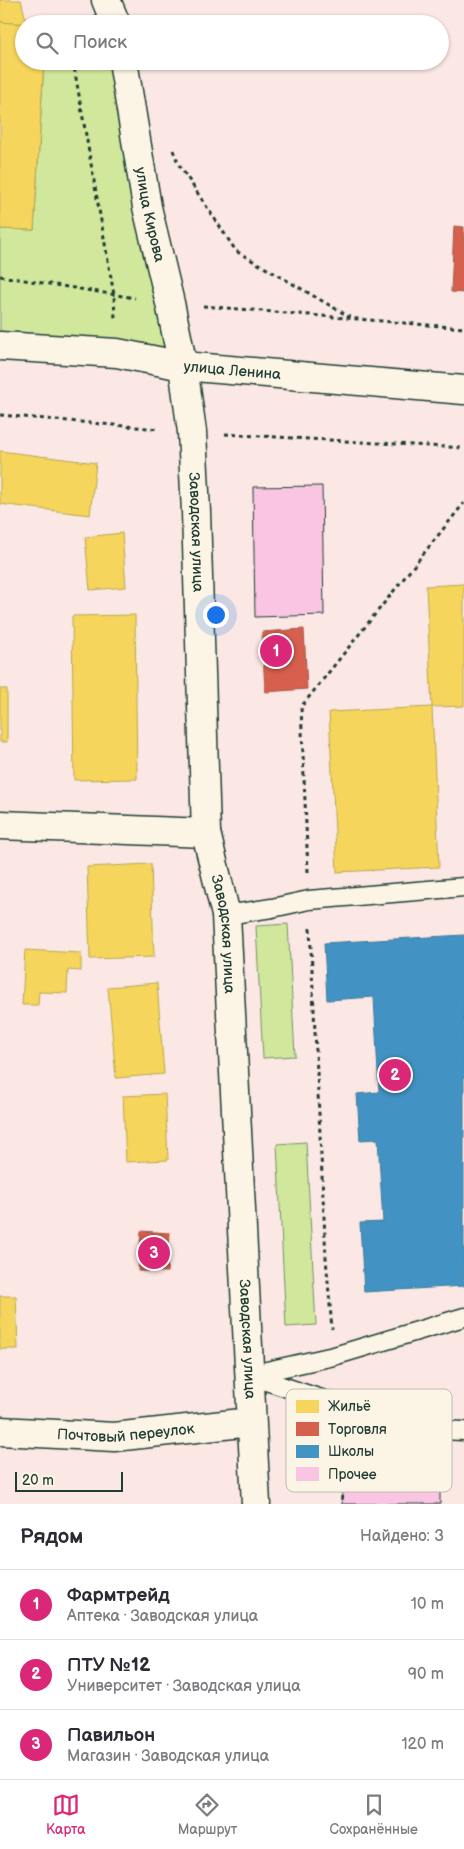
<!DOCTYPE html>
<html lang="ru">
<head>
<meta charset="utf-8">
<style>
  :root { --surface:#fff; --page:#f7f7f7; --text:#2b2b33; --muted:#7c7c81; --line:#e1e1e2; --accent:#db2777 }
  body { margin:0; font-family:"Balsamiq Sans",sans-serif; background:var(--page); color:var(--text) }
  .scale { position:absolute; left:15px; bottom:12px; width:108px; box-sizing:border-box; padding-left:5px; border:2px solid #1f3d34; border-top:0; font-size:14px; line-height:18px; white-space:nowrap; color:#1f3d34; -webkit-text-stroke:4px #fcf5e5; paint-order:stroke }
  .you { position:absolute; left:215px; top:614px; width:18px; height:18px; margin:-12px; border:4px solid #fff; border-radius:50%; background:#1a73e8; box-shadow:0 0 0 8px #1a73e833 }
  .badge { display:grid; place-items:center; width:32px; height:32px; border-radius:50%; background:var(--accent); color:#fff; font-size:16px; font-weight:700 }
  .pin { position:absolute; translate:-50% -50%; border:2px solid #fff; box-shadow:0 1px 5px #0006 }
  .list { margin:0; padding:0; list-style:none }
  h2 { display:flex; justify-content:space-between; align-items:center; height:65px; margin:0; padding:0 20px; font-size:21px }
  h2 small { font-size:16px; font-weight:400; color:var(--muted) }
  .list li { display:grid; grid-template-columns:32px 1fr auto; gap:15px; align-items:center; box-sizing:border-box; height:70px; padding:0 20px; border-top:1px solid var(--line) }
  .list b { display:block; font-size:19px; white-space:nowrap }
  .list p { margin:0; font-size:16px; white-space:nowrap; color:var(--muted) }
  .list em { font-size:16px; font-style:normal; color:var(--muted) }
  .icon { flex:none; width:28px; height:28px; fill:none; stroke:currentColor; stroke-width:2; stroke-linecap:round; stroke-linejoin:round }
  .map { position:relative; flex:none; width:464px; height:1504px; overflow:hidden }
  .search { position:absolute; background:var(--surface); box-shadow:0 1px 4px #0004; left:15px; right:15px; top:15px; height:55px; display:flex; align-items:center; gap:12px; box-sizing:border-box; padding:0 18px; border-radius:28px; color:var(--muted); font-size:19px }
  .sheet { height:275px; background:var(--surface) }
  nav { display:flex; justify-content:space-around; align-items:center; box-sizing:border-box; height:70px; border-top:1px solid var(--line); background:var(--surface); font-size:14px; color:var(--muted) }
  nav a { display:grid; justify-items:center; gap:2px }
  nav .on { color:var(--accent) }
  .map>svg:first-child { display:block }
  .green { fill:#d0e79c; stroke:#789268 }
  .homes { fill:#f6d55c; stroke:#b6a750 }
  .shops { fill:#d6604d; stroke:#9f5646 }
  .schools { fill:#4393c3; stroke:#387998 }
  .building { fill:#fac5e2; stroke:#1f3d34 }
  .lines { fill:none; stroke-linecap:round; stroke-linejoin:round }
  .service-casing { stroke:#1f3d34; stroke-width:21 }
  .minor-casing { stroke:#1f3d34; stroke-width:31 }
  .secondary-casing { stroke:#1f3d34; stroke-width:31 }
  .path { stroke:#1f3d34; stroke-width:3; stroke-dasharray:4 4; stroke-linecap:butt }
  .service { stroke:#fcf5e5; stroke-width:18 }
  .minor { stroke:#fcf5e5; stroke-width:28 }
  .secondary { stroke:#fcf5e5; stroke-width:28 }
  .labels { text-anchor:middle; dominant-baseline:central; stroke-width:5; stroke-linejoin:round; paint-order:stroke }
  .street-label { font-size:15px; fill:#1f3d34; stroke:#fcf5e5 }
  .key { fill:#fcf5e5; stroke:#babeb0; stroke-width:1 }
  .key-label { font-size:14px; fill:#1f3d34 }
</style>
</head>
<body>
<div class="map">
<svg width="464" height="1504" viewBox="0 0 464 1504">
  <rect width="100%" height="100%" fill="#fbe7e4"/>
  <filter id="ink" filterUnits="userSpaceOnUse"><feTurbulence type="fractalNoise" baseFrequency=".02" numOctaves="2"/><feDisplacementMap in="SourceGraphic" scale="10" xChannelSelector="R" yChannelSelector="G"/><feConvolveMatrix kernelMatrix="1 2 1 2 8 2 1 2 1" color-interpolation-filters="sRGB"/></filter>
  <g filter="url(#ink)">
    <g class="green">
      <polygon points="44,61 123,61 183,366 0,345 0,229 34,230"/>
      <polygon points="288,924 295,1056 263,1058 256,926"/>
      <polygon points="306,1142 316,1325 286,1327 277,1144"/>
    </g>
    <g class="homes">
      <polygon points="0,0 21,0 27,24 0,22"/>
      <polygon points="0,22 26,24 24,24 24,61 44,61 34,230 0,229"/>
      <polygon points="0,451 96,463 90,515 0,504"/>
      <polygon points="122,533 126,587 90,590 85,537"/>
      <polygon points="464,584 464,706 432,707 426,586"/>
      <polygon points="135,615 137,779 74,780 72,616"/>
      <rect x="0" y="689" width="7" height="53"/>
      <polygon points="432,707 439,867 337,872 329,712"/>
      <polygon points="151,864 154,957 90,959 87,867"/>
      <polygon points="25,950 81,953 81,971 68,970 67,993 39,992 38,1005 22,1005"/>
      <polygon points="157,983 164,1074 116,1078 108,987"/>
      <polygon points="165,1094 168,1160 126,1162 123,1096"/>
      <polygon points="0,1296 16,1296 18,1349 0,1349"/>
    </g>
    <g class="shops">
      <polygon points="454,226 464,227 464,293 451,292"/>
      <polygon points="304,629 307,689 265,692 262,632"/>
      <polygon points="141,1231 170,1233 167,1272 138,1271"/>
    </g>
    <polygon class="schools" points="464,935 464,1286 364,1292 360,1223 383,1222 378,1139 360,1140 357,1094 379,1092 374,997 327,1000 324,943"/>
    <g class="building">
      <polygon points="322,486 324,615 255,617 253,487"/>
      <polygon points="440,1486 440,1504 342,1504 342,1488"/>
    </g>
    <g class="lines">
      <defs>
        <g id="service">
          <polyline points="226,915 272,908 309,900 464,887"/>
          <polyline points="248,1375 413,1429 464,1431"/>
          <polyline points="249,1375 334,1356 464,1317"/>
        </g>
        <g id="minor">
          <polyline points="106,0 116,24"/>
          <path id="s1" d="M123 61 147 207 170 303 183 366 192 432 196 512 206 833 226 915 256 1504"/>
          <polyline points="0,825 206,833"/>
          <path id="s2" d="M0 1431 114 1437 251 1422"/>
        </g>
        <g id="secondary">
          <path id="s3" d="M0 346 117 353 183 366 464 390"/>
        </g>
      </defs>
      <use href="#service" class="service-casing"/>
      <use href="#minor" class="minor-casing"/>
      <use href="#secondary" class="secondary-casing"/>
      <g class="path">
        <polyline points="73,61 114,295 115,320"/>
        <polyline points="173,150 179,165 236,251 350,317"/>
        <polyline points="0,276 135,298"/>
        <polyline points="203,306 464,328"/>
        <polyline points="0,415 159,429"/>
        <polyline points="225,434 464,448"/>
        <polyline points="308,872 301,707 464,503"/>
        <polyline points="310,928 326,1258 332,1329"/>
        <polyline points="339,1432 342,1504"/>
      </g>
      <use href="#service" class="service"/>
      <use href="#minor" class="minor"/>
      <use href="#secondary" class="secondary"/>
    </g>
  </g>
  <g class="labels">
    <g class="street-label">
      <text stroke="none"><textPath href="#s1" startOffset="156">улица Кирова</textPath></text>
      <text stroke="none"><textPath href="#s3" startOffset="234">улица Ленина</textPath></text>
      <text stroke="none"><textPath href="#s1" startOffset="478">Заводская улица</textPath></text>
      <text stroke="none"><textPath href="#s1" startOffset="882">Заводская улица</textPath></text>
      <text stroke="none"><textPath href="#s1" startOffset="1288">Заводская улица</textPath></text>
      <text stroke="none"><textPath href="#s2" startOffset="126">Почтовый переулок</textPath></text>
    </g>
  </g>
  <rect x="286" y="1389" width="166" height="103" rx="8" class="key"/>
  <rect x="296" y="1400" width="23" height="13" fill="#f6d55c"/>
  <rect x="296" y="1422" width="23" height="14" fill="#d6604d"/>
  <rect x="296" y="1445" width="23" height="13" fill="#4393c3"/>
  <rect x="296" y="1467" width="23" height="14" fill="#fac5e2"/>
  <g class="key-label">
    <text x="328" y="1411">Жильё</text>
    <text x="328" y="1434">Торговля</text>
    <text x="328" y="1456">Школы</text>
    <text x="328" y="1479">Прочее</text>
  </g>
</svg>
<div class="scale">20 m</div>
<div class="you"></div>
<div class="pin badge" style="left:276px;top:651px">1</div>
<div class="pin badge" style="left:395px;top:1075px">2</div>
<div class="pin badge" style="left:154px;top:1253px">3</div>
<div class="search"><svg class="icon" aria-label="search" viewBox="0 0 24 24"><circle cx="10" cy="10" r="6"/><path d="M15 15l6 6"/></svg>Поиск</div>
</div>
<section class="sheet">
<h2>Рядом<small>Найдено: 3</small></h2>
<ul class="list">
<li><span class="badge">1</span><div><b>Фармтрейд</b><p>Аптека · Заводская улица</p></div><em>10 m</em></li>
<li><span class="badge">2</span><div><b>ПТУ №12</b><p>Университет · Заводская улица</p></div><em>90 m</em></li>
<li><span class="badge">3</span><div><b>Павильон</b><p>Магазин · Заводская улица</p></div><em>120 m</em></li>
</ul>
</section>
<nav>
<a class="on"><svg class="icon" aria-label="map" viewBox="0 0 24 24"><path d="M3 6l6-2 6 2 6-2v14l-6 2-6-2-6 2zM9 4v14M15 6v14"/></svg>Карта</a>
<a><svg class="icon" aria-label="directions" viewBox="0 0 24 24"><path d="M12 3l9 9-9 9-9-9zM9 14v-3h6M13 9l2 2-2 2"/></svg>Маршрут</a>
<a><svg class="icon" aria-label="saved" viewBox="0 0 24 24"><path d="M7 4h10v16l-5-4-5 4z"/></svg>Сохранённые</a>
</nav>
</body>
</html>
